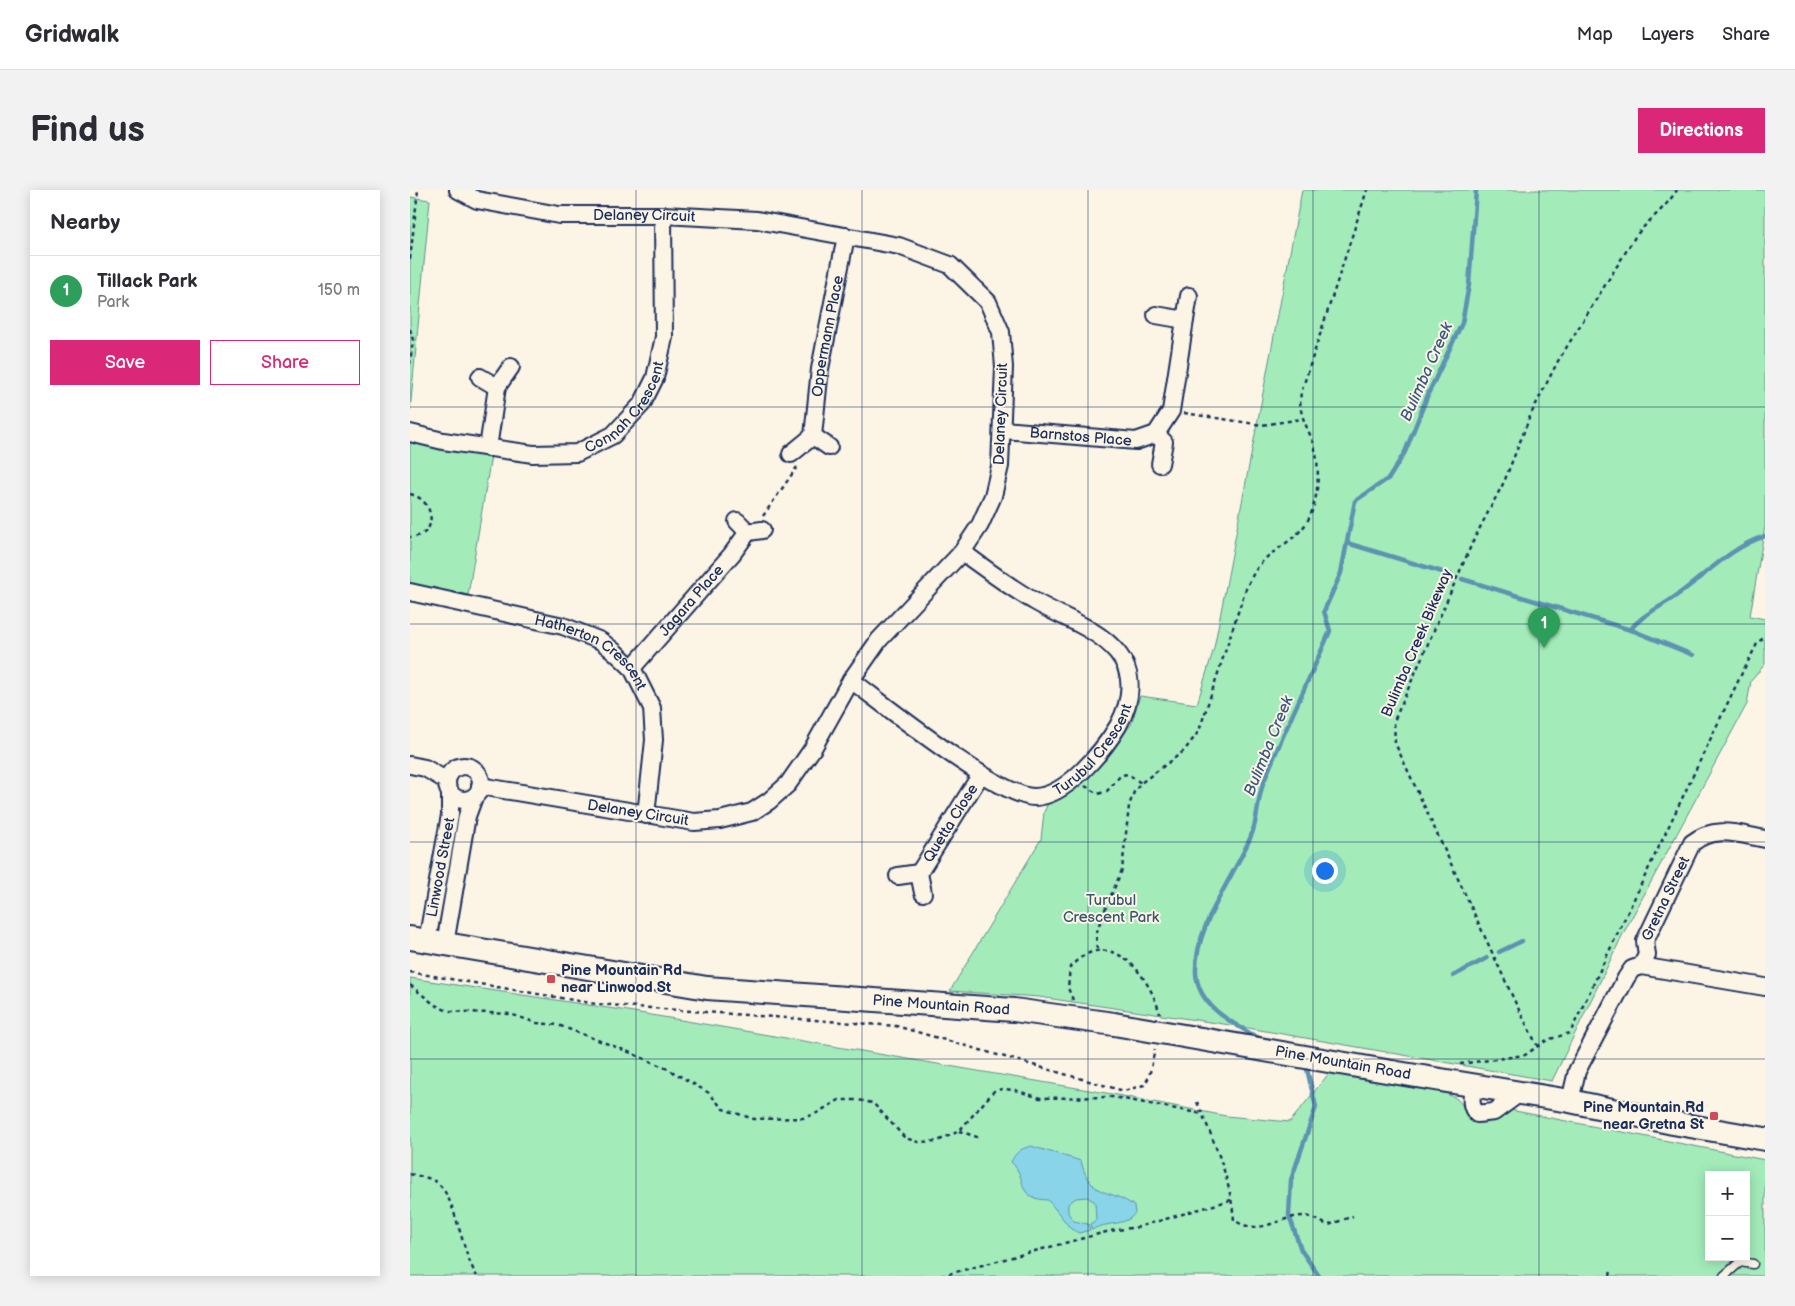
<!DOCTYPE html>
<html lang="en">
<head>
<meta charset="utf-8">
<style>
  :root { --surface:#fff; --page:#f2f2f3; --text:#2b2b33; --muted:#7c7c81; --line:#e1e1e2; --accent:#db2777 }
  body { margin:0; font-family:"Balsamiq Sans",sans-serif; background:var(--page); color:var(--text) }
  .controls { position:absolute; right:15px; bottom:15px; display:grid; overflow:hidden; border-radius:0px; box-shadow:0 2px 12px #0003 }
  .controls button { width:45px; height:45px; display:grid; place-items:center; padding:0; border:0; border-bottom:1px solid var(--line); background:var(--surface); color:var(--text); font:25px sans-serif }
  .you { position:absolute; left:914px; top:680px; width:18px; height:18px; margin:-12px; border:4px solid #fff; border-radius:50%; background:#1a73e8; box-shadow:0 0 0 8px #1a73e833 }
  .badge { display:grid; place-items:center; width:32px; height:32px; border-radius:50%; background:var(--accent); color:#fff; font-size:16px; font-weight:700 }
  .pin { position:absolute; translate:-50% -41px; filter:drop-shadow(0 1px 2px #0008) }
  .pin::after { content:''; position:absolute; top:26px; width:18px; height:15px; background:inherit; clip-path:polygon(0 0,100% 0,50% 100%) }
  .list { margin:0; padding:0; list-style:none }
  h2 { display:flex; justify-content:space-between; align-items:center; height:65px; margin:0; padding:0 20px; font-size:21px }
  h2 small { font-size:16px; font-weight:400; color:var(--muted) }
  .list li { display:grid; grid-template-columns:32px 1fr auto; gap:15px; align-items:center; box-sizing:border-box; height:70px; padding:0 20px; border-top:1px solid var(--line) }
  .list b { display:block; font-size:19px; white-space:nowrap }
  .list p { margin:0; font-size:16px; white-space:nowrap; color:var(--muted) }
  .list em { font-size:16px; font-style:normal; color:var(--muted) }
  .actions { display:flex; gap:10px; padding:15px 20px }
  .actions a { flex:1; padding:11px 0; border:1px solid var(--accent); border-radius:0px; text-align:center; font-size:18px; color:var(--accent) }
  .actions .main { background:var(--accent); color:#fff }
  .map { position:relative; flex:none; width:1355px; height:1086px; overflow:hidden; border-radius:0px }
  header { display:flex; align-items:center; gap:30px; box-sizing:border-box; height:70px; padding:0 25px; background:var(--surface); border-bottom:1px solid var(--line) }
  header strong { font-size:24px }
  nav { display:flex; gap:28px; margin-inline-start:auto; font-size:18px }
  .intro { display:flex; align-items:center; justify-content:space-between; box-sizing:border-box; height:120px; padding:0 30px }
  h1 { margin:0; font-size:35px }
  .button { padding:12px 22px; border-radius:0px; background:var(--accent); color:#fff; font-size:18px; font-weight:700 }
  main { display:flex; gap:30px; padding:0 30px }
  aside { flex:1; background:var(--surface); border-radius:0px; box-shadow:0 2px 12px #0003 }
  .map>svg:first-child { display:block }
  .green { fill:#a3ecba; stroke:#5f8e8c; fill-rule:evenodd }
  .water { fill:#89d4e9; stroke:#5d92b1 }
  .lines { fill:none; stroke-linecap:round; stroke-linejoin:round }
  .stream { stroke:#5d92b1; stroke-width:4.5 }
  .lane-casing { stroke:#1b2f5e; stroke-width:11 }
  .street-casing { stroke:#1b2f5e; stroke-width:20 }
  .secondary-casing { stroke:#1b2f5e; stroke-width:26 }
  .path { stroke:#1b2f5e; stroke-width:2.5; stroke-dasharray:4 4; stroke-linecap:butt }
  .lane { stroke:#fcf5e5; stroke-width:8 }
  .street { stroke:#fcf5e5; stroke-width:16 }
  .secondary { stroke:#fcf5e5; stroke-width:22 }
  .secondary-bridge-casing { stroke:#1b2f5e; stroke-width:26; stroke-linecap:butt }
  .secondary-bridge { stroke:#fcf5e5; stroke-width:22 }
  .grid { fill:none; stroke:#1b2f5e; stroke-width:1; stroke-opacity:0.55 }
  .poi-dot { fill:#d1495b; stroke:#fcf5e5; stroke-width:2 }
  .labels { text-anchor:middle; dominant-baseline:central; stroke-width:4; stroke-linejoin:round; paint-order:stroke }
  .street-label { font-size:15px; fill:#1b2f5e; stroke:#fcf5e5 }
  .park-label { font-size:15px; fill:#365570; stroke:#fcf5e5 }
  .poi-label { font-size:15px; font-weight:bold; fill:#1b2f5e; stroke:#fcf5e5; text-anchor:start }
  .water-label { font-size:16px; font-style:italic; fill:#365881; stroke:#fcf5e5 }
</style>
</head>
<body>
<header>
<strong>Gridwalk</strong>
<nav><a>Map</a><a>Layers</a><a>Share</a></nav>
</header>
<div class="intro"><h1>Find us</h1><a class="button">Directions</a></div>
<main>
<aside>
<h2>Nearby<small></small></h2>
<ul class="list">
<li><span class="badge" style="background:#2e9e5b">1</span><div><b>Tillack Park</b><p>Park</p></div><em>150 m</em></li>
</ul>
<div class="actions"><a class="main">Save</a><a>Share</a></div>
</aside>
<div class="map">
<svg width="1355" height="1086" viewBox="0 0 1355 1086">
  <rect width="100%" height="100%" fill="#fcf5e5"/>
  <filter id="ink" filterUnits="userSpaceOnUse"><feTurbulence type="fractalNoise" baseFrequency=".02" numOctaves="2"/><feDisplacementMap in="SourceGraphic" scale="10" xChannelSelector="R" yChannelSelector="G"/><feConvolveMatrix kernelMatrix="1 2 1 2 8 2 1 2 1" color-interpolation-filters="sRGB"/></filter>
  <g filter="url(#ink)">
    <g class="green">
      <polygon points="892,0 1355,0 1355,336 1340,426 1355,429 1355,474 1341,491 1337,514 1214,742 1142,891 827,836 629,807 540,801 631,649 634,622 639,611 653,607 668,596 721,535 730,506 787,514 804,458"/>
      <polygon points="0,7 20,10 0,221"/>
      <polygon points="0,253 81,266 58,405 0,394"/>
      <path d="M0 788 218 821 702 904 816 926 880 932 920 882C947 887 1027 895 1047 909 1055 915 1054 928 1065 932 1077 936 1089 925 1100 920L1355 970V1086H0ZM1299 985H1336V1067H1299Z"/>
    </g>
    <path class="water" d="M621 956 671 971C681 1010 699 997 724 1016L725 1023C716 1037 696 1031 682 1040L680 1034 686 1030 685 1012 677 1007 666 1008 658 1014V1023L664 1031 678 1034 680 1040 669 1043 661 1039 638 1010C604 1009 619 988 601 972 606 962 610 959 621 956Z"/>
    <g class="lines">
      <g class="stream">
        <polyline points="937,353 1042,385"/>
        <polyline points="1052,389 1224,441 1283,465"/>
        <path d="M1220 440C1231 426 1245 420 1260 410 1292 389 1318 358 1355 346"/>
        <polyline points="1089,762 1112,751"/>
        <polyline points="1043,786 1077,768"/>
        <path d="M852 850C826 835 788 818 786 783 784 737 824 687 841 646 848 630 847 611 853 594 873 543 898 492 920 441L914 421 931 383 945 311 979 288 995 262 1019 202 1052 133 1059 95 1066 0"/>
        <polyline points="896,875 906,917 881,990 879,1025 891,1060 909,1086"/>
      </g>
      <defs>
        <polyline id="lane" points="1314,1086 1330,1072 1343,1074"/>
        <g id="street">
          <path id="s1" d="M48 0 67 10 149 25H253L347 30 489 56 540 75 578 112 591 142 594 177 590 276 583 306 570 335 552 362 469 450 441 490 403 558 378 594 359 611 342 622 310 630 284 632 70 596"/>
          <polyline points="746,125 775,130 779,106"/>
          <polyline points="70,187 87,197 101,177"/>
          <path id="s2" d="M593 240 726 251 746 244 761 221 775 130"/>
          <path id="s3" d="M0 243 33 251 123 264 167 263 203 245 232 214 245 188 254 147 253 25"/>
          <polyline points="746,244 754,252 750,274"/>
          <path id="s4" d="M403 246 410 179 436 46"/>
          <polyline points="78,258 87,197"/>
          <polyline points="381,264 403,246 419,257"/>
          <polyline points="327,331 338,342 352,340"/>
          <path id="s5" d="M0 402 153 436 191 451 205 462 222 478 242 518 244 550 236 625"/>
          <path id="s6" d="M222 478 322 364 338 342"/>
          <path id="s7" d="M441 490C475 515 589 607 624 607 656 607 693 561 708 536 721 512 726 485 707 462 687 438 651 427 624 411 599 397 576 379 552 362"/>
          <polyline points="0,575 15,578 37,591"/>
          <circle cx="54" cy="593" r="17"/>
          <path id="s8" d="M509 683 571 584"/>
          <polyline points="488,686 509,683 513,703"/>
          <path id="s9" d="M17 751 40 625V602"/>
          <polyline points="35,754 57,626 64,607"/>
          <polyline points="1231,776 1355,797"/>
          <path d="M1063 895C1062 905 1059 916 1067 924L1084 922 1110 903"/>
          <path id="s10" d="M1160 911 1167 881 1216 788 1222 779 1231 776 1237 765 1235 751 1282 653C1305 635 1328 644 1355 649"/>
        </g>
        <g id="secondary">
          <path id="s11" d="M0 748 297 798 604 820 704 834"/>
          <polyline points="982,882 1160,911 1263,933 1355,949"/>
        </g>
      </defs>
      <use href="#lane" class="lane-casing"/>
      <use href="#street" class="street-casing"/>
      <use href="#secondary" class="secondary-casing"/>
      <g class="path">
        <polyline points="0,69 8,0"/>
        <polyline points="0,139 3,150 0,174"/>
        <polyline points="774,223 852,235 892,229"/>
        <path d="M0 304C26 310 29 347 0 347"/>
        <polyline points="353,326 387,277"/>
        <polyline points="675,596 688,604 697,601 711,585 718,584 731,593"/>
        <path d="M687 759 686 745 691 729 712 680 719 616 724 602 731 593 774 561 789 541 835 401C841 388 846 377 856 368 870 356 889 347 898 330 910 307 911 270 901 247 894 231 888 220 891 203L957 0"/>
        <polyline points="0,782 186,814 486,836 714,901 734,895 739,887 745,859"/>
        <polyline points="0,795 25,815 38,821 100,824 127,833 148,835 214,860 258,879 299,903 313,919 344,929 393,928 405,924 429,910 448,910 463,913 495,948 508,952 528,951 549,941 584,901 592,899 605,900 630,908 704,907 792,924"/>
        <path d="M663 810 658 798 660 777C700 734 739 784 750 824"/>
        <path d="M1128 857 1106 814 985 553 984 531 1064 349 1094 292 1121 224 1148 171 1225 47C1238 30 1255 19 1267 0"/>
        <polyline points="1050,874 1115,865 1137,850 1160,843 1332,483 1348,452 1355,447"/>
        <path d="M787 912C804 951 820 987 824 1030 851 1048 869 1025 896 1026 904 1027 911 1033 919 1035L943 1026"/>
        <polyline points="549,941 570,948"/>
        <path d="M0 984C8 986 19 987 26 992 46 1005 51 1062 67 1086"/>
        <polyline points="531,1086 700,1041 728,1037 821,1010"/>
        <polyline points="1200,1086 1201,1081"/>
      </g>
      <use href="#lane" class="lane"/>
      <use href="#street" class="street"/>
      <use href="#secondary" class="secondary"/>
      <defs>
        <polyline id="secondary-bridge" points="704,834 982,882"/>
      </defs>
      <use href="#secondary-bridge" class="secondary-bridge-casing"/>
      <use href="#secondary-bridge" class="secondary-bridge"/>
    </g>
  </g>
  <path class="grid" d="M226 0V1086M452 0V1086M678 0V1086M903 0V1086M1129 0V1086M0 217H1355M0 434H1355M0 652H1355M0 869H1355"/>
  <g class="poi-dot">
    <rect x="136" y="784" width="10" height="10" rx="2.5"/>
    <rect x="1299" y="921" width="10" height="10" rx="2.5"/>
  </g>
  <g class="labels">
    <g class="street-label">
      <text stroke="none"><textPath href="#s1" startOffset="190">Delaney Circuit</textPath></text>
      <text stroke="none"><textPath href="#s4" startOffset="101">Oppermann Place</textPath></text>
      <text stroke="none"><textPath href="#s3" startOffset="238">Connah Crescent</textPath></text>
      <text transform="translate(591 224) rotate(-88)">Delaney Circuit</text>
      <text stroke="none"><textPath href="#s2" startOffset="78">Barnstos Place</textPath></text>
      <text stroke="none"><textPath href="#s6" startOffset="90">Jagara Place</textPath></text>
      <text transform="translate(1007 453) rotate(-67)">Bulimba Creek Bikeway</text>
      <text stroke="none"><textPath href="#s5" startOffset="195">Hatherton Crescent</textPath></text>
      <text stroke="none"><textPath href="#s7" startOffset="298">Turubul Crescent</textPath></text>
      <text transform="translate(228 623) rotate(9)">Delaney Circuit</text>
      <text stroke="none"><textPath href="#s8" startOffset="59">Quetta Close</textPath></text>
      <text stroke="none"><textPath href="#s9" startOffset="75">Linwood Street</textPath></text>
      <text stroke="none"><textPath href="#s10" startOffset="230">Gretna Street</textPath></text>
      <text stroke="none"><textPath href="#s11" startOffset="536">Pine Mountain Road</textPath></text>
      <text transform="translate(933 873) rotate(10)">Pine Mountain Road</text>
    </g>
    <g class="park-label">
      <text x="701" y="710">Turubul<tspan x="701" dy="17">Crescent Park</tspan></text>
    </g>
    <g class="poi-label">
      <text x="151" y="780">Pine Mountain Rd<tspan x="151" dy="17">near Linwood St</tspan></text>
      <text x="1294" y="917" text-anchor="end">Pine Mountain Rd<tspan x="1294" dy="17">near Gretna St</tspan></text>
    </g>
    <g class="water-label">
      <text transform="translate(1017 182) rotate(-66)">Bulimba Creek</text>
      <text transform="translate(859 556) rotate(-68)">Bulimba Creek</text>
    </g>
  </g>
</svg>
<div class="controls">
<button>+</button>
<button>−</button>
</div>
<div class="you"></div>
<div class="pin badge" style="left:1134px;top:458px;background:#2e9e5b">1</div>
</div>
</main>
</body>
</html>
